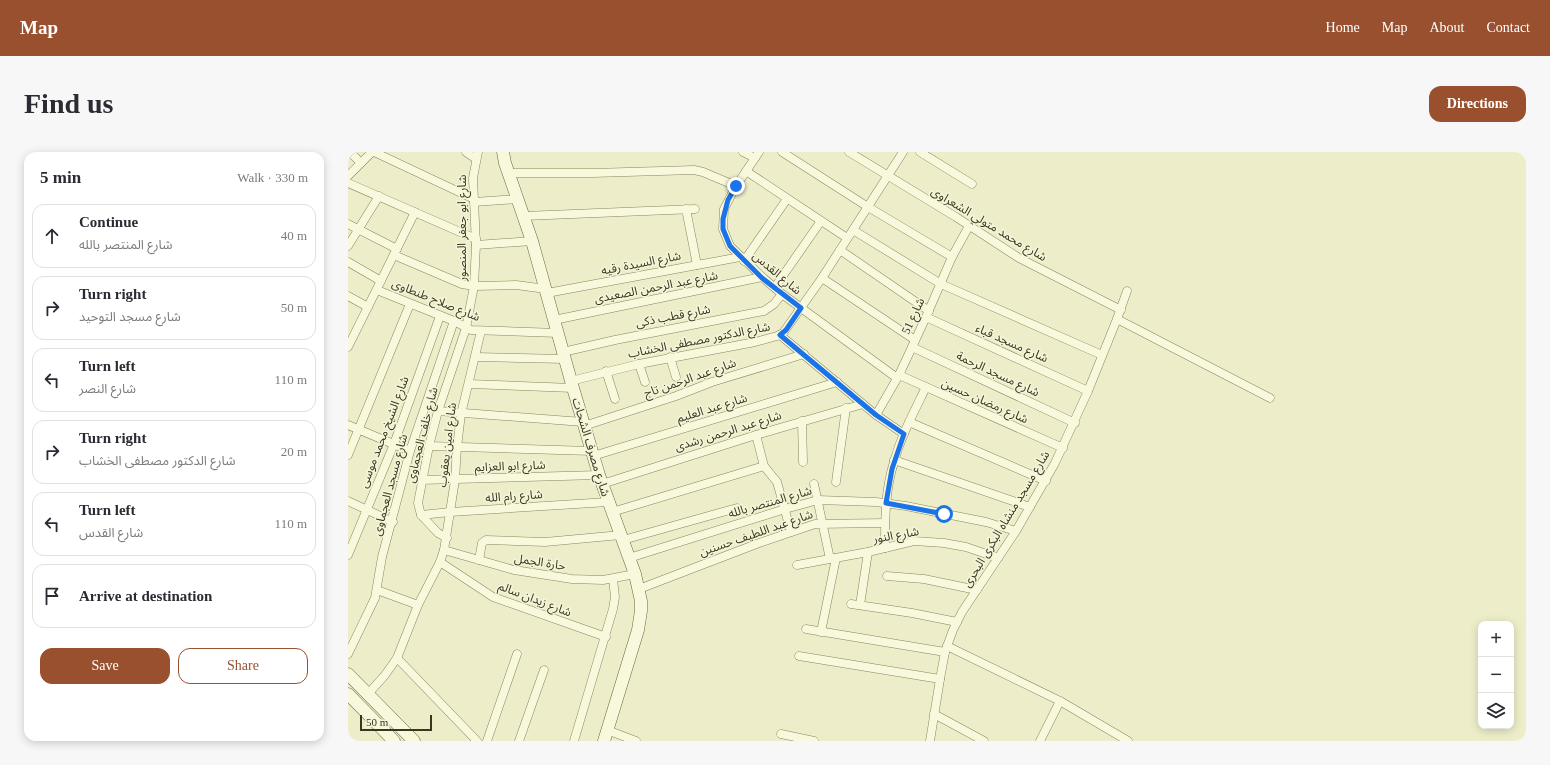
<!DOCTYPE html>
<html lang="en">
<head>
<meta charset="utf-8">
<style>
  :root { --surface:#fff; --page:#f7f7f7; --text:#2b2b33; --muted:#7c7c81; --line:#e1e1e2; --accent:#98502f }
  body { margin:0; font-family:"Times New Roman","Noto Sans Arabic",serif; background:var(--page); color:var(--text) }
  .controls { position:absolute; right:12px; bottom:12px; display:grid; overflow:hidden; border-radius:8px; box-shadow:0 2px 10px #0003 }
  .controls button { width:36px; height:36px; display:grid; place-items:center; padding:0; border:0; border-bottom:1px solid var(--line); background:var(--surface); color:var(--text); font:20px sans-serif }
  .scale { position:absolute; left:12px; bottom:10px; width:72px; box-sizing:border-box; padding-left:4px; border:2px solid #3b3621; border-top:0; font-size:11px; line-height:14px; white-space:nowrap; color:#3b3621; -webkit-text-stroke:3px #f4f5d9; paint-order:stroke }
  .stop { position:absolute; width:12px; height:12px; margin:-9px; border:3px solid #1a73e8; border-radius:50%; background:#fff }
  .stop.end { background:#1a73e8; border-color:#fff; box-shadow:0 1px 4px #0008 }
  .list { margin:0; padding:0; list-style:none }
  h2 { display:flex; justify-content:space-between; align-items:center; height:52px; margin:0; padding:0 16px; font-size:17px }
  h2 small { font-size:13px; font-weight:400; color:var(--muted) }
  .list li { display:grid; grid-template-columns:26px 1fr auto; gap:12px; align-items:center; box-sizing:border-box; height:64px; margin:0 8px 8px; padding:0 8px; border:1px solid var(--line); border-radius:12px }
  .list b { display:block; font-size:15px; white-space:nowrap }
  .list p { margin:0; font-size:13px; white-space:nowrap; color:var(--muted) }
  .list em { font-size:13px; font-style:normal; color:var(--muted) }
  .actions { display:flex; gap:8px; padding:12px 16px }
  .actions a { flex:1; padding:9px 0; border:1px solid var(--accent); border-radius:12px; text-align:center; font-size:14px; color:var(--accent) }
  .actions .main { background:var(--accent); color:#fff }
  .icon { flex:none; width:22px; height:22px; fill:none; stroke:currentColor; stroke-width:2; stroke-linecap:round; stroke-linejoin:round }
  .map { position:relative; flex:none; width:1178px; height:589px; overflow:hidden; border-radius:12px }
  header { display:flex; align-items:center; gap:24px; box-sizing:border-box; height:56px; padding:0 20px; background:var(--accent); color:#fff }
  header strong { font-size:19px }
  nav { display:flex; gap:22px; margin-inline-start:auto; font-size:14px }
  .intro { display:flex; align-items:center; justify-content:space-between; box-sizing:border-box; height:96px; padding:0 24px }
  h1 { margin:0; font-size:28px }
  .button { padding:10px 18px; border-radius:12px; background:var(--accent); color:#fff; font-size:14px; font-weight:700 }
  main { display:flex; gap:24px; padding:0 24px }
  aside { flex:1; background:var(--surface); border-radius:12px; box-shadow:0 2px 10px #0003 }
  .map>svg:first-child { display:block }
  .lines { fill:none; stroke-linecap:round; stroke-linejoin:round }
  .street-casing { stroke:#8a845e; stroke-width:9 }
  .secondary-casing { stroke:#6c6541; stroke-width:13 }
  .street { stroke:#f8f8dd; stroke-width:8 }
  .secondary { stroke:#f8f8dd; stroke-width:12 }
  .route { stroke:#1a73e8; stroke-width:5 }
  .labels { text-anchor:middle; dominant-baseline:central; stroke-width:3; stroke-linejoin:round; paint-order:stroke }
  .street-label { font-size:12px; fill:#3b3621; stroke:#f4f5d9 }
</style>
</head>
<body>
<header>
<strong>Map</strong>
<nav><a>Home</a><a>Map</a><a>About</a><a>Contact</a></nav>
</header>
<div class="intro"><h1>Find us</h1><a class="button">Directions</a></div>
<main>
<aside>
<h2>5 min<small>Walk · 330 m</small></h2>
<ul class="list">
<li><svg class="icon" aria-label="ahead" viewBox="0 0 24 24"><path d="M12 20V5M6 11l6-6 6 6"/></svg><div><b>Continue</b><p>شارع المنتصر بالله</p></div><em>40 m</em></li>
<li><svg class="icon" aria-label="right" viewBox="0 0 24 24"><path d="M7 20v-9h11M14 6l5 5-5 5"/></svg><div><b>Turn right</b><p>شارع مسجد التوحيد</p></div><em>50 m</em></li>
<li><svg class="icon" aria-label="left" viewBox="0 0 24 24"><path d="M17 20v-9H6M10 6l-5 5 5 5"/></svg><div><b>Turn left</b><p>شارع النصر</p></div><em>110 m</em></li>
<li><svg class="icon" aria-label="right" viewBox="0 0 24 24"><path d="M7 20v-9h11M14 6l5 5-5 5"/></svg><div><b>Turn right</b><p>شارع الدكتور مصطفى الخشاب</p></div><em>20 m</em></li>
<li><svg class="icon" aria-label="left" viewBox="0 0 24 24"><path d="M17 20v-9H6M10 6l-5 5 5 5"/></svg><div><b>Turn left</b><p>شارع القدس</p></div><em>110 m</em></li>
<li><svg class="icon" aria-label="arrive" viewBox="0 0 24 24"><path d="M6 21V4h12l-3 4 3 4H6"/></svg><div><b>Arrive at destination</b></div></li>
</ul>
<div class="actions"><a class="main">Save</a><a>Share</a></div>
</aside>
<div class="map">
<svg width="1178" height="589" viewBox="0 0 1178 589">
  <rect width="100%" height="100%" fill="#edeec9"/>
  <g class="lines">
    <defs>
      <g id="street">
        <polyline points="2,0 13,11"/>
        <polyline points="26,0 126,47"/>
        <polyline points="118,0 128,7"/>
        <polyline points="395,0 407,6"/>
        <polyline points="411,0 388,34 376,57 375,77 382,94 414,125 434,142 549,226"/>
        <polyline points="434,0 520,55 604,105"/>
        <polyline points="501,0 608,65 671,106 773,158"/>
        <polyline points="572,0 624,32"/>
        <polyline points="398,19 499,86"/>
        <polyline points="160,21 245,21 346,18 355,20 388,34"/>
        <polyline points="0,24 24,0"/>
        <polyline points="0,31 128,87"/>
        <polyline points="126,50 170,47"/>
        <polyline points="338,57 349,113"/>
        <polyline points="176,64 347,57"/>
        <polyline points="0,72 49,97"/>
        <polyline points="505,78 593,132 754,203"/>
        <polyline points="128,93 184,89"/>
        <polyline points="0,94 31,44"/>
        <polyline points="492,98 581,159"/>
        <polyline points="46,103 114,132 126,134 168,133 198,137"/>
        <polyline points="396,109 439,47"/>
        <polyline points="0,110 33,129"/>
        <polyline points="474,126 567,188"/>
        <polyline points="427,135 473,69"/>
        <polyline points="29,138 106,169 123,178 210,181"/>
        <polyline points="199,141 392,105"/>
        <polyline points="0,144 20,155"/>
        <polyline points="578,165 740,239"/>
        <polyline points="769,167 922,246"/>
        <polyline points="206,168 414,125"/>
        <polyline points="432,183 528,263 556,282"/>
        <polyline points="0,195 67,60"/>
        <polyline points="564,195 727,271"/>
        <polyline points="215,200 267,188 416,159 426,152 434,142"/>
        <polyline points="127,205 217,207"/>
        <polyline points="322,205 328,225"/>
        <polyline points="291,212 297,230"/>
        <polyline points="258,219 267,247"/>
        <polyline points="551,223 715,296"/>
        <polyline points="223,229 291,212 407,190 429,184 435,181 474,126 555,0"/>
        <polyline points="121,232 225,236"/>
        <polyline points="90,259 235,270"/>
        <polyline points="528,263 551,223 578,165 604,105 621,74"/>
        <polyline points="454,269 455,310"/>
        <polyline points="561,270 698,329"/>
        <polyline points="0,273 62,299"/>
        <polyline points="236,274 328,244 364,230 456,202"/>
        <polyline points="408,283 416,314 429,330 443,380"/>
        <polyline points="81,294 244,299"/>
        <polyline points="0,303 62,152"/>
        <polyline points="245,304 489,230"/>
        <polyline points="546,308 682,355"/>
        <polyline points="73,328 251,323"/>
        <polyline points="488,330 498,256"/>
        <polyline points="254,332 408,283 515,252"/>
        <polyline points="466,332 482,407"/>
        <polyline points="0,349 45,370"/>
        <polyline points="264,360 416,314"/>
        <polyline points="73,363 102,360 260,350"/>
        <polyline points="99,386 90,381 73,363 70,351 81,294 90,259 118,176 126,134 128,93 125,26 130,0"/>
        <polyline points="275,388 389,356"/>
        <path d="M537 396C537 367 537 338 546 310 553 284 566 260 578 235"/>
        <polyline points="96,398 166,418 224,427 255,428 287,422"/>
        <polyline points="0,403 46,292 92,164"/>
        <polyline points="281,406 437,357 470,348 528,350 558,354 638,370 668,379"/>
        <polyline points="131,408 134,391 138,388 197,390 273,383"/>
        <polyline points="92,410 145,445 258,485"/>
        <polyline points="449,413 520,400 566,389 596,391 618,395 650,406"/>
        <polyline points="539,424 576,427 629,438"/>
        <polyline points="291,437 411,391 467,372 537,371"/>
        <polyline points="29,438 70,453"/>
        <polyline points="503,452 564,461 609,470"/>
        <polyline points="512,453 520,400"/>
        <polyline points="458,477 597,500"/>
        <polyline points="473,480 488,406"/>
        <polyline points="599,494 712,549 780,589"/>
        <polyline points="0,502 27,446 34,405 62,299 106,169"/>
        <polyline points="451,504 592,527"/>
        <polyline points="49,506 129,589"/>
        <polyline points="20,542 37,523 49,506 70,453 92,410 96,398 107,328 109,295 113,262 133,179"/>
        <polyline points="586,562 636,589"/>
        <polyline points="259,578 288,589"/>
        <polyline points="433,582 466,589"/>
        <polyline points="139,589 169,502"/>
        <polyline points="171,589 196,518"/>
        <polyline points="226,589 265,457 267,445 265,427"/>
        <polyline points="582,589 592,527 597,500 605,478 614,460 668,379 707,311 740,239 769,167 779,139"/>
        <polyline points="692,589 712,549"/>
      </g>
      <g id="secondary">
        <polyline points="155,0 157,11 184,89 225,236 251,323 287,422 293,449 293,459 290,478 256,589"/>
        <polyline points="0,522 66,589"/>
        <polyline points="0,542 46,589"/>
      </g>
    </defs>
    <use href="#street" class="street-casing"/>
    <use href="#secondary" class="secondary-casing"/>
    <use href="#street" class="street"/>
    <use href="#secondary" class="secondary"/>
  </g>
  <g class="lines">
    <polyline class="route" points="388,34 380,48 375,67 375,77 382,94 414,126 453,156 438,178 432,183 528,263 556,282 544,317 538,351 596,362"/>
  </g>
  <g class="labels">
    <g class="street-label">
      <text transform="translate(641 72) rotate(31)">شارع محمد متولي الشعراوى</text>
      <text transform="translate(114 76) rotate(-90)">شارع ابو جعفر المنصور</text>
      <text transform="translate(293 111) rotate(-11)">شارع السيدة رقيه</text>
      <text transform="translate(429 121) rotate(40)">شارع القدس</text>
      <text transform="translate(308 135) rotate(-11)">شارع عبد الرحمن الصعيدى</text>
      <text transform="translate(88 148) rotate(22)">شارع صلاح طنطاوى</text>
      <text transform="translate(325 164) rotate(-11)">شارع قطب ذكى</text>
      <text transform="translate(565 164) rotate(-65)">شارع 51</text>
      <text transform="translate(351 188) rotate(-11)">شارع الدكتور مصطفى الخشاب</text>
      <text transform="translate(664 191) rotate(24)">شارع مسجد قباء</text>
      <text transform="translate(650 222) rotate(25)">شارع مسجد الرحمة</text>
      <text transform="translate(342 226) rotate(-19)">شارع عبد الرحمن تاج</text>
      <text transform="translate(637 249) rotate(24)">شارع رمضان حسين</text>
      <text transform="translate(364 256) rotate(-17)">شارع عبد العليم</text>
      <text transform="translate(380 279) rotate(-17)">شارع عبد الرحمن رشدى</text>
      <text transform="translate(36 280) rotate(-69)">شارع الشيخ محمد موسى</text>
      <text transform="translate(74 283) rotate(-76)">شارع خلف العجماوى</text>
      <text transform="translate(99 293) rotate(-83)">شارع امين يعقوب</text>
      <text transform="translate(243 295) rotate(73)">شارع مصرف الشحات</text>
      <text transform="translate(162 314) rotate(-2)">شارع ابو العزايم</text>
      <text transform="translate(42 333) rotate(-75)">شارع مسجد العجماوى</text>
      <text transform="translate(166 344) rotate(-4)">شارع رام الله</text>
      <text transform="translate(422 350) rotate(-16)">شارع المنتصر بالله</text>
      <text transform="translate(658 367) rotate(-59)">شارع مسجد منشاه البكرى البحرى</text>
      <text transform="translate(408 381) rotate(-19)">شارع عبد اللطيف حسنين</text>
      <text transform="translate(548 383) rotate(-10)">شارع النور</text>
      <text transform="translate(192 410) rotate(9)">حارة الجمل</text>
      <text transform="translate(187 447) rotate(21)">شارع زيدان سالم</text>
    </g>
  </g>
</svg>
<div class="controls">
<button>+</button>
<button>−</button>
<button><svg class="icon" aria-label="layers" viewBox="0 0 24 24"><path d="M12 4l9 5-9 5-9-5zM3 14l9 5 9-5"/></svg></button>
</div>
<div class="scale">50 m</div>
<div class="stop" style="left:596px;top:362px"></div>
<div class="stop end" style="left:388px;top:34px"></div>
</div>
</main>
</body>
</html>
